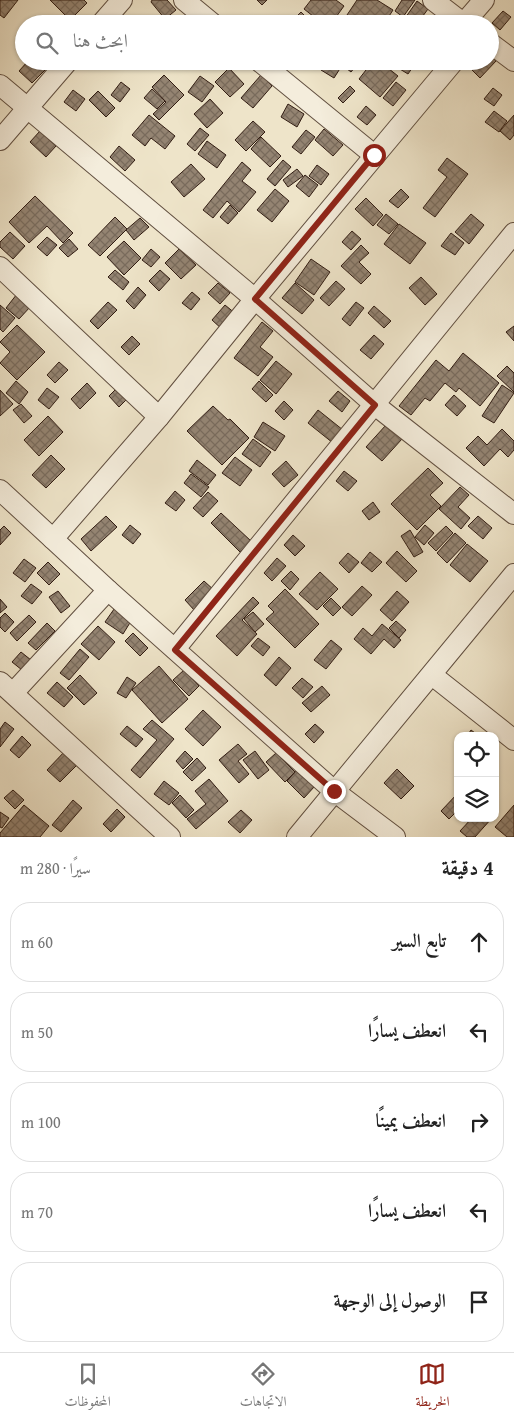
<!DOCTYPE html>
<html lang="ar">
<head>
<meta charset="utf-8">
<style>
  :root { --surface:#fff; --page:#f6f6f6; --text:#222; --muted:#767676; --line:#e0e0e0; --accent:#8f2418 }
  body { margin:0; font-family:"Gentium Book Plus",Amiri,serif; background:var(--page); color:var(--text); direction:rtl }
  .controls { position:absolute; right:15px; bottom:15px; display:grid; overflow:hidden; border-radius:10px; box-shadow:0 1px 4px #0004 }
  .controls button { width:45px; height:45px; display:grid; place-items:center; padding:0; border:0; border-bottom:1px solid var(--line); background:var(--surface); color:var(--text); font:25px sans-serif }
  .stop { position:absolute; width:15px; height:15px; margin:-11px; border:4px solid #8f2418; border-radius:50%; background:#fff }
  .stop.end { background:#8f2418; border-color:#fff; box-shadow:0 1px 5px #0008 }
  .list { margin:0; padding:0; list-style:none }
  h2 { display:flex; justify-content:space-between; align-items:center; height:65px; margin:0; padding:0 20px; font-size:21px }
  h2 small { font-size:16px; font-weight:400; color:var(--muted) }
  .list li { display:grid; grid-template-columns:32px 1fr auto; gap:15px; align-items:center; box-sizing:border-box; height:80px; margin:0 10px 10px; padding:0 10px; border:1px solid var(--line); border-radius:20px }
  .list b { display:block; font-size:19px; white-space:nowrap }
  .list em { font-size:16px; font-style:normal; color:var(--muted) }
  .icon { flex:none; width:28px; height:28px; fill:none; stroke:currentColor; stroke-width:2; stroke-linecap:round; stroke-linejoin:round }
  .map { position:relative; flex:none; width:514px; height:837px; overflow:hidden; direction:ltr }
  .search { position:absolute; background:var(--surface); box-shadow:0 1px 4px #0004; left:15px; right:15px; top:15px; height:55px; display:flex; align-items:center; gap:12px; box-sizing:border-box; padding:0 18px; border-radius:28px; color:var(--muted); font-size:19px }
  .sheet { height:515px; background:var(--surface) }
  nav { display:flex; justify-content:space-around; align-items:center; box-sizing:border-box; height:70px; border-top:1px solid var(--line); background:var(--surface); font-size:14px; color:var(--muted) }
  nav a { display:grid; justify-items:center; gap:2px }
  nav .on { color:var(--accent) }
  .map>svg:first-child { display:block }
  .building { fill:url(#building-cross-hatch); stroke:#321d13 }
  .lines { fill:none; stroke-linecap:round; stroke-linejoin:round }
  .street-casing { stroke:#614f40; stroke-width:22 }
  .street { stroke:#f4eddc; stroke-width:20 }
  .route { stroke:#8f2418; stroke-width:6 }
</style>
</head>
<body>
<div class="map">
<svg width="514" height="837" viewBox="0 0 514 837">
  <defs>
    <pattern id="building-cross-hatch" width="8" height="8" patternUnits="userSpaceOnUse" patternTransform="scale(1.25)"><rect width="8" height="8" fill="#948472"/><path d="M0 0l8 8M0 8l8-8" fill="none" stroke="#796b5c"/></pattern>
  </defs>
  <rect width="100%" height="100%" fill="#eee4c9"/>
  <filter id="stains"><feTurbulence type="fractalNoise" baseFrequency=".004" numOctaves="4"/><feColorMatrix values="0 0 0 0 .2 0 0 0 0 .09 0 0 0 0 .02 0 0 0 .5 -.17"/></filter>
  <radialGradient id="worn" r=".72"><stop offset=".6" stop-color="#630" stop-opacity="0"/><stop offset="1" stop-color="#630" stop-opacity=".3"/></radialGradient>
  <g class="building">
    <polygon points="0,0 18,0 4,18 0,15"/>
    <polygon points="50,0 84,0 87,3 70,20"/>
    <polygon points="152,0 167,0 176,10 165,19 151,2"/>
    <polygon points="257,0 267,0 262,5"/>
    <polygon points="311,0 336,0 344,6 331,24 323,24 304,9"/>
    <polygon points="357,0 377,0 393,10 384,24 354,24 345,18"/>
    <polygon points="402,0 415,0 403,17 395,11"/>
    <polygon points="417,1 428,9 417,24 401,24"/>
    <polygon points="503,11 511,17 500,30 492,23"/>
    <polygon points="301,12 311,22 309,24 289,24"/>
    <polygon points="336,17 347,24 332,24"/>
    <polygon points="490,55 496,61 480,78 469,67 474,61 490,61"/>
    <polygon points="28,61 54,61 32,83 19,71"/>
    <polygon points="326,61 332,61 341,67 334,78 321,70"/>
    <polygon points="337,61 360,61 351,72"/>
    <polygon points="373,61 379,61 398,76 380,97 359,79"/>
    <polygon points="398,61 417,61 408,74 395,66"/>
    <polygon points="229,68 244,84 230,97 215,82"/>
    <polygon points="164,75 184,95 159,120 153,114 166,102 152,87"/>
    <polygon points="261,75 272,86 253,108 241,98"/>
    <polygon points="200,76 214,86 202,102 188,92"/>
    <polygon points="121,82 130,89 120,102 111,95"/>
    <polygon points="396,82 406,90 393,106 383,98"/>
    <polygon points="350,86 355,91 343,103 338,98"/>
    <polygon points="493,88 502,95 494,106 484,99"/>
    <polygon points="152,89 165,101 157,109 144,98"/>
    <polygon points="73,90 85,99 76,111 64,102"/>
    <polygon points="98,91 115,108 106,117 89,100"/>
    <polygon points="210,99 223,113 207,128 194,114"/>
    <polygon points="288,104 304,114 297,127 281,117"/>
    <polygon points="366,106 376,115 367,125 357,117"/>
    <polygon points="494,111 507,121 499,132 485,122"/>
    <polygon points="149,115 175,136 165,149 151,138 145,146 132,135"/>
    <polygon points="514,115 514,135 510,140 500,131"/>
    <polygon points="253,121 265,132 246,151 235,140"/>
    <polygon points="200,128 209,135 195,151 187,144"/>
    <polygon points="324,129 343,145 333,156 315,140"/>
    <polygon points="306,130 315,137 301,154 292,147"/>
    <polygon points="40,131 56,146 46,157 30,142"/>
    <polygon points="261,137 281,156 270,167 251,149"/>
    <polygon points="207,141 226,155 217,168 198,154"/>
    <polygon points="119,146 135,160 125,171 110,157"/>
    <polygon points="447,158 468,174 435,217 423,208 447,177 438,170"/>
    <polygon points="283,160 291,167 275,186 267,179"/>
    <polygon points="242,162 251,170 242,181 256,192 239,212 227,201 213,218 203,210"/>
    <polygon points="191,164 205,179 184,197 171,182"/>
    <polygon points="317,165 329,174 321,185 309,176"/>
    <polygon points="297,169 303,176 288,187 283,180"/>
    <polygon points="305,175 318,185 309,197 296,186"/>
    <polygon points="275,189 289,201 272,222 257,210"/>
    <polygon points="401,189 409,197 398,208 389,201"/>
    <polygon points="35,196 73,233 63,243 47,226 29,243 9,222"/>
    <polygon points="366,198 383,215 373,226 355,209"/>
    <polygon points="230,205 238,213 228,224 220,217"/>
    <polygon points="386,214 398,224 389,234 377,225"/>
    <polygon points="471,214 484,225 469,244 455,232"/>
    <polygon points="115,217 127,229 100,256 88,245"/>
    <polygon points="140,218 149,227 134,240 126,230"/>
    <polygon points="399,224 426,243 410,264 384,244"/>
    <polygon points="352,231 361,239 351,250 342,242"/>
    <polygon points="10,232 25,246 13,259 0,247 0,242"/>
    <polygon points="451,233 464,243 455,255 441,246"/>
    <polygon points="47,237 57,245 47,256 37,247"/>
    <polygon points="69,239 78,249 68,257 59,248"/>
    <polygon points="124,241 141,258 124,275 107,257"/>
    <polygon points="361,245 369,253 359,262 371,274 361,284 341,266"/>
    <polygon points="151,249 160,257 151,267 142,260"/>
    <polygon points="179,249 196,265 181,279 165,263"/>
    <polygon points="311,259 330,272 314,295 295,282"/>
    <polygon points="115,270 129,282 123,290 108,277"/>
    <polygon points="160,270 170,279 159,291 149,281"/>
    <polygon points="421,277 437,294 425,305 409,288"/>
    <polygon points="336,281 345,289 329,306 320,298"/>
    <polygon points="218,283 230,293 220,304 208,293"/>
    <polygon points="295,283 314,300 302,314 282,298"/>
    <polygon points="138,287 146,295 134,309 126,301"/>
    <polygon points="192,292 200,299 191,310 182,303"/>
    <polygon points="17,294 31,306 19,319 6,308"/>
    <polygon points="108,302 117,310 98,329 90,321"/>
    <polygon points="356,302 364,308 350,326 342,319"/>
    <polygon points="0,305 15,318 3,332 0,329"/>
    <polygon points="225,305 236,314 223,330 212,320"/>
    <polygon points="374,306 391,321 384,328 368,313"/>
    <polygon points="262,322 273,331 260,347 273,357 258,376 234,358"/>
    <polygon points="17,325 45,352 17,380 0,363 10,352 0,342"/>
    <polygon points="514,326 514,341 506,332"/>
    <polygon points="374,335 384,344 371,359 360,350"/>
    <polygon points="132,336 140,344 129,355 121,347"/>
    <polygon points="463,353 499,383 480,406 459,388 456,392 445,383 430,401 425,398 411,415 399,406 436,360 449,371"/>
    <polygon points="276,361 292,374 276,394 260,380"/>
    <polygon points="59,362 68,370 55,383 47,375"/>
    <polygon points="507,366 514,373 514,392 497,376"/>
    <polygon points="16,381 28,392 19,404 6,393"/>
    <polygon points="259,381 273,395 266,402 252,389"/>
    <polygon points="87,383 96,393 80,409 71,399"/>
    <polygon points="502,385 514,393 494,423 482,416"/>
    <polygon points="119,386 129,397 119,407 109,396"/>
    <polygon points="47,388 59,397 49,409 38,400"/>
    <polygon points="0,390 13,404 0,416"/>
    <polygon points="338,391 350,401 342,412 329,401"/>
    <polygon points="454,395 466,406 457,416 445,405"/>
    <polygon points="284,401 293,410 284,420 275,411"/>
    <polygon points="21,404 32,416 24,423 13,410"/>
    <polygon points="213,406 228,420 230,419 249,438 222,465 187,431"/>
    <polygon points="318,410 343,430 333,443 308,423"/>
    <polygon points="48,416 63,432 39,456 24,440"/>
    <polygon points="263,422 285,436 275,451 254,437"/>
    <polygon points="386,425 402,439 382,461 366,447"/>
    <polygon points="502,429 514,441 514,450 508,457 500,449 484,466 466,448 478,436 487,445"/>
    <polygon points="253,439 271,452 260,467 242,454"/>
    <polygon points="51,455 65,469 46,488 32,475"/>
    <polygon points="235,457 252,470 240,486 222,473"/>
    <polygon points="197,460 216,475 208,485 189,471"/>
    <polygon points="286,461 298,475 284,487 272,474"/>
    <polygon points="428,468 443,483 430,495 441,506 417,530 391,504"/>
    <polygon points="344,471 357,481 348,491 336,481"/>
    <polygon points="191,474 209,487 201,497 184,483"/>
    <polygon points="460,487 469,495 458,507 470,518 461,529 439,509"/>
    <polygon points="175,491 185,500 176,511 165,503"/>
    <polygon points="208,492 218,501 203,517 193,508"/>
    <polygon points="373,502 380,512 369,520 362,511"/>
    <polygon points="221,513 251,541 240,552 211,523"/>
    <polygon points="106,516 117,527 91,551 81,539"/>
    <polygon points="478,516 492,528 483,539 468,526"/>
    <polygon points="130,525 141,534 133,544 122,535"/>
    <polygon points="425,525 434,533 424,545 415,537"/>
    <polygon points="4,526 11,533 0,545 0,530"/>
    <polygon points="446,526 453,533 436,551 428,543"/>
    <polygon points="410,530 423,552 414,557 401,536"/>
    <polygon points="455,533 466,543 447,563 437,553"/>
    <polygon points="293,535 305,546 295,556 284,545"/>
    <polygon points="467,544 488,561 470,582 450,565"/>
    <polygon points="397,551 417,571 406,582 386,563"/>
    <polygon points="370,552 382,562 372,572 361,563"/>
    <polygon points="348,553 359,562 349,573 339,563"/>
    <polygon points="277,558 286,566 272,581 264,573"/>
    <polygon points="24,559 36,568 25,582 13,573"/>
    <polygon points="48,562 60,574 49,585 37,573"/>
    <polygon points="291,571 299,579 290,590 281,581"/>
    <polygon points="320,572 338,589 317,610 299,594"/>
    <polygon points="204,581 215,591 195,611 185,600"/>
    <polygon points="31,584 42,592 32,604 21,596"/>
    <polygon points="362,586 372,595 352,616 342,607"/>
    <polygon points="285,589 319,624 295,648 266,619 274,612 268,606"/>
    <polygon points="58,591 70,606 61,613 49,597"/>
    <polygon points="397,591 409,602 392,621 380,610"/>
    <polygon points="253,597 259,603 242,620 257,634 237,656 216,636"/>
    <polygon points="331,598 341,608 333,616 323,606"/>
    <polygon points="0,599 7,607 0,613"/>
    <polygon points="119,602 136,613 123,634 105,622"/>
    <polygon points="253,612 264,624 255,632 244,619"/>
    <polygon points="5,613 14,622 5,632 0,627 0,618"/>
    <polygon points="29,615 36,622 17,641 10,633"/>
    <polygon points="396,621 406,630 399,638 389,628"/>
    <polygon points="47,623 55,631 36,650 28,643"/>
    <polygon points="382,624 401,640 394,648 384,639 371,654 354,639 363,628 372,636"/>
    <polygon points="98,626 115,642 99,660 81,644"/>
    <polygon points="133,633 148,648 140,656 125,641"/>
    <polygon points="258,638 270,647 263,656 251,646"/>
    <polygon points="331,640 342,649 326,669 314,660"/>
    <polygon points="80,649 89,657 69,680 60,673"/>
    <polygon points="21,652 31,660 22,670 12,662"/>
    <polygon points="279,657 291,668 276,686 264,675"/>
    <polygon points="159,666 188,699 162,723 132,690"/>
    <polygon points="184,670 199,686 189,696 173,680"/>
    <polygon points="80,675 97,693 84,705 67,688"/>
    <polygon points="127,677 136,683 126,698 117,693"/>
    <polygon points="302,678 313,687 303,698 292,688"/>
    <polygon points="57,682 73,697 64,707 47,693"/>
    <polygon points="322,686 330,695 311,712 302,703"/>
    <polygon points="203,710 221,727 203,746 185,729"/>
    <polygon points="152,720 174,739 140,778 131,770 157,740 143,729"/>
    <polygon points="5,722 14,729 0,747 0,729"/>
    <polygon points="315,724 324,732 314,743 305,734"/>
    <polygon points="127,726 143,739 136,747 120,734"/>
    <polygon points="471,730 479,736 467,736"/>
    <polygon points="22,736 31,745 19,758 10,750"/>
    <polygon points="238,744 247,754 238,761 249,774 239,783 219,760"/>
    <polygon points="66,750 79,763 60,782 47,770"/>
    <polygon points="185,751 193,759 183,769 176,761"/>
    <polygon points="255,751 269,770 258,779 243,760"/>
    <polygon points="276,753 295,772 285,782 266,762"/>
    <polygon points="197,758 206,768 192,781 183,772"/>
    <polygon points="298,769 315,786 304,798 287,781"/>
    <polygon points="397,769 414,786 401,799 384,783"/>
    <polygon points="209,779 228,801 196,829 187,819 206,804 195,791"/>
    <polygon points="164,781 179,793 169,805 154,794"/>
    <polygon points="13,790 24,800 15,809 4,798"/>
    <polygon points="458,793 458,810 449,819 441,811"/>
    <polygon points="180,795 194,810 186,818 172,803"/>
    <polygon points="73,800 82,808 61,832 52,825"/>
    <polygon points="24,805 49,826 40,837 0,837 0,833"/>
    <polygon points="514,805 514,837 507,837 495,827"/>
    <polygon points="117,809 125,817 111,832 103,824"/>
    <polygon points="241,810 252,820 240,833 228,822"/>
    <polygon points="0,812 9,818 2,828 0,827"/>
    <polygon points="472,818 492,818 475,837 467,837 460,831"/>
  </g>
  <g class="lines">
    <defs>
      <g id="street">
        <polyline points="184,0 213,24"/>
        <polyline points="433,0 464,24"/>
        <polyline points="464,23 484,0"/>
        <polyline points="101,24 122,0"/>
        <polyline points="490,43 514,61"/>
        <polyline points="259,61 374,155"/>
        <polyline points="0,85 255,299 375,405 514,514"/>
        <polyline points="0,140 68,61"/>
        <polyline points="0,267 159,417"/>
        <polyline points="0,490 108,590 334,791 395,837"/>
        <polyline points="53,539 159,417 255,299 454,61"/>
        <polyline points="175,649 514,233"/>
        <polyline points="432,675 514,740"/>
        <polyline points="0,682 170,837"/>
        <polyline points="13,693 108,590"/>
        <polyline points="297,837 514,574"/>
      </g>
    </defs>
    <use href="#street" class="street-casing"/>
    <use href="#street" class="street"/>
  </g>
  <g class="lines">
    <polyline class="route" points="334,791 175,650 375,405 255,299 374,155"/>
  </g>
  <rect width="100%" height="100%" filter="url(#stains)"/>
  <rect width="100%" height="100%" fill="url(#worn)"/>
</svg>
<div class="controls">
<button><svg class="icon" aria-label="locate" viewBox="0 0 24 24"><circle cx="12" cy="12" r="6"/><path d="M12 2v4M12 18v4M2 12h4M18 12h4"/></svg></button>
<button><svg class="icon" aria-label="layers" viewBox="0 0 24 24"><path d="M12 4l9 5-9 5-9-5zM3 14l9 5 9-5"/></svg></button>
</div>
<div class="stop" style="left:374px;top:155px"></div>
<div class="stop end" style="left:334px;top:791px"></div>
<div class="search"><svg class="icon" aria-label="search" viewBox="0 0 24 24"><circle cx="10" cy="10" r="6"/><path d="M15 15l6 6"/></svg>ابحث هنا</div>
</div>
<section class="sheet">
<h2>4 دقيقة<small>سيرًا · 280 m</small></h2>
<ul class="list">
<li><svg class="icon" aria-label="ahead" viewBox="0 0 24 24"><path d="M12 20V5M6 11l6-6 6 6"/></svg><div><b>تابع السير</b></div><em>60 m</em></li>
<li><svg class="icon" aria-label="left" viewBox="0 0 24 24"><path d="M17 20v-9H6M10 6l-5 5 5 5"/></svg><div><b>انعطف يسارًا</b></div><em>50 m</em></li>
<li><svg class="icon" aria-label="right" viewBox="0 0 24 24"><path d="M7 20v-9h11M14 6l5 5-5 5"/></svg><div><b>انعطف يمينًا</b></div><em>100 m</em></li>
<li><svg class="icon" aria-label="left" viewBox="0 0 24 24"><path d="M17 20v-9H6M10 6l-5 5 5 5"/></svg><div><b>انعطف يسارًا</b></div><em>70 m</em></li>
<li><svg class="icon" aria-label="arrive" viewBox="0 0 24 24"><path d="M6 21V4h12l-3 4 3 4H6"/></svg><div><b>الوصول إلى الوجهة</b></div></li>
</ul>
</section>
<nav>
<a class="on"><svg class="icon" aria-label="map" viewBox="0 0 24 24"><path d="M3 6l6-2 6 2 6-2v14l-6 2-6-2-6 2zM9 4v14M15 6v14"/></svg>الخريطة</a>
<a><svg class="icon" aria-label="directions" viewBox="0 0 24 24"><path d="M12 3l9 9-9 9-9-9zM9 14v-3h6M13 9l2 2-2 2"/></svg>الاتجاهات</a>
<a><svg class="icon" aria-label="saved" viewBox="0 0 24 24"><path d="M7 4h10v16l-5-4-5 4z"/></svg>المحفوظات</a>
</nav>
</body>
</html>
